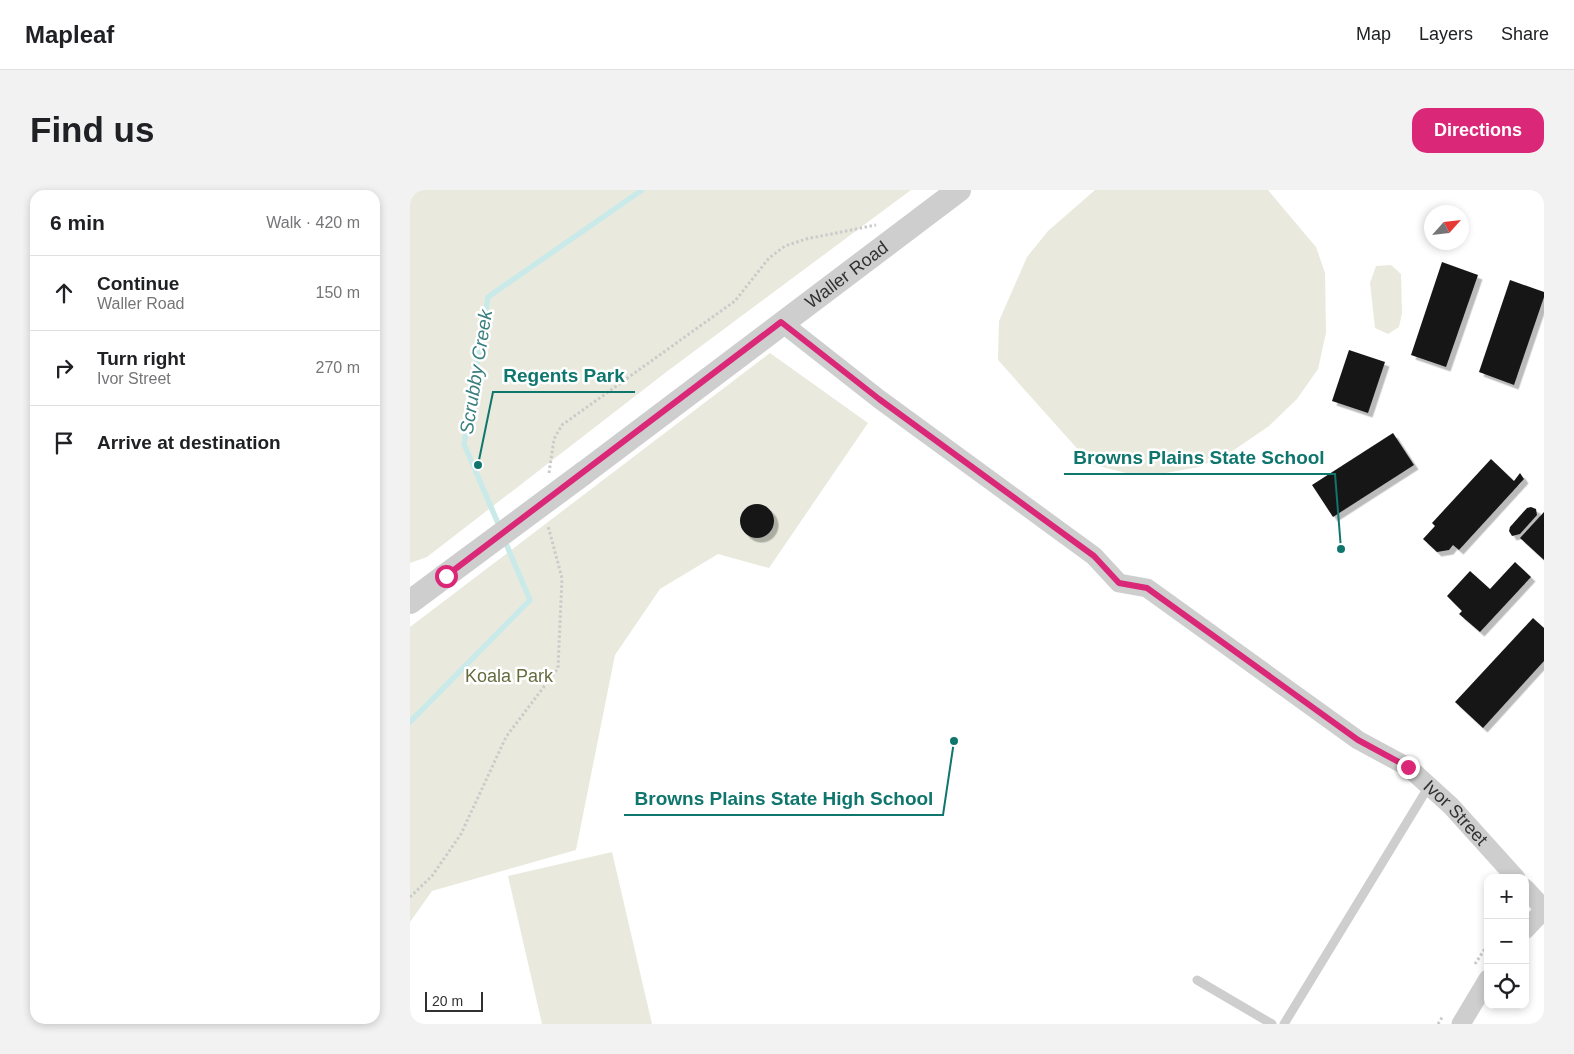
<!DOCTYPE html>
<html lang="en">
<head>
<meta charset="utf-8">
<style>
  :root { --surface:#fff; --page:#f2f2f2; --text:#202124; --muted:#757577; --line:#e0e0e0; --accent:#db2777 }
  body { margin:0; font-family:Helvetica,sans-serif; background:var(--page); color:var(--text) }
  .controls { position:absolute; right:15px; bottom:15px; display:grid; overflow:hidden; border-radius:10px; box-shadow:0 2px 8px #0003 }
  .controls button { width:45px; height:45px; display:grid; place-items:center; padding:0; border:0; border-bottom:1px solid var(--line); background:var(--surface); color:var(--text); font:25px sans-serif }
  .compass { position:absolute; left:1014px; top:15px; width:45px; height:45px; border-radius:50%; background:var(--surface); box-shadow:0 2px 8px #0003; rotate:63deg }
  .scale { position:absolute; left:15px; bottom:12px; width:58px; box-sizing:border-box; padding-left:5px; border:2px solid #313131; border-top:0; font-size:14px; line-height:18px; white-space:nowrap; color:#313131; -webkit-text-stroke:4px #fff; paint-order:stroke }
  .stop { position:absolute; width:15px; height:15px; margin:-11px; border:4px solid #db2777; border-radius:50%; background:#fff }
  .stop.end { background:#db2777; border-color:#fff; box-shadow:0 1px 5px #0008 }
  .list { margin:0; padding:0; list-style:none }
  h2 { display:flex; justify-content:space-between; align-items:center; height:65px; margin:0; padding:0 20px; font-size:21px }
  h2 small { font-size:16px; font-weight:400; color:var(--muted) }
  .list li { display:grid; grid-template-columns:32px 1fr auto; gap:15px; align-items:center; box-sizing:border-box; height:75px; padding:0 20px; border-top:1px solid var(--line) }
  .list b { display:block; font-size:19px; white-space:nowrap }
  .list p { margin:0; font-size:16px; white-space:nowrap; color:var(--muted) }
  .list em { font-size:16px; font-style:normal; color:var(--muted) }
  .icon { flex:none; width:28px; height:28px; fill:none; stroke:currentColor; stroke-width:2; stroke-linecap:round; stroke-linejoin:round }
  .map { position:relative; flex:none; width:1134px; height:834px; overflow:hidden; border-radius:15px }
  header { display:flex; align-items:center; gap:30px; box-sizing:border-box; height:70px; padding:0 25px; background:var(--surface); border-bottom:1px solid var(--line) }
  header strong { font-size:24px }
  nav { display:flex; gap:28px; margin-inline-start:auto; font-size:18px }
  .intro { display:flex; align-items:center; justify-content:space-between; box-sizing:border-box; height:120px; padding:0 30px }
  h1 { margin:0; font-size:35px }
  .button { padding:12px 22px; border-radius:15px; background:var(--accent); color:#fff; font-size:18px; font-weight:700 }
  main { display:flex; gap:30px; padding:0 30px }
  aside { flex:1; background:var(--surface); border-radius:15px; box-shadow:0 2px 8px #0003 }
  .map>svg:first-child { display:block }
  .green { fill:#e9eadd }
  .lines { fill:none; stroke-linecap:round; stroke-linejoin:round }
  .stream { stroke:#caeaea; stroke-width:5.5 }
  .building { fill:#181818; filter:url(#shadow) }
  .path { stroke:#cbcbcb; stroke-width:3; stroke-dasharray:2.5 2.5; stroke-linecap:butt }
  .service { stroke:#cecece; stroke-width:9 }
  .minor { stroke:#cecece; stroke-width:19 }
  .tertiary { stroke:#cecece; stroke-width:24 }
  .tertiary-bridge { stroke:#cecece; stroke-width:24 }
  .route { stroke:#db2777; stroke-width:6 }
  .labels { text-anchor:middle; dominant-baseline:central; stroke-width:5; stroke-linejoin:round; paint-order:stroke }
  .street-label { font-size:18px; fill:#313131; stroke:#fff }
  .park-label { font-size:18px; fill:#666c3f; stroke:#fff }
  .water-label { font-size:19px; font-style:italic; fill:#397f7e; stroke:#fff }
  .leader { fill:none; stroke:#0f766e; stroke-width:2 }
  .callout-dot { fill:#0f766e; stroke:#fff; stroke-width:2 }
  .callout-label { font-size:19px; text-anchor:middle; font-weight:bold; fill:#0f766e; stroke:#fff; stroke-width:5; stroke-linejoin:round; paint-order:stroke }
</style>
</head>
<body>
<header>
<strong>Mapleaf</strong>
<nav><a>Map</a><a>Layers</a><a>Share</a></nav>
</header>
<div class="intro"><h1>Find us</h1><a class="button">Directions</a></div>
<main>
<aside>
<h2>6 min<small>Walk · 420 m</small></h2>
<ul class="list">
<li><svg class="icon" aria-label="ahead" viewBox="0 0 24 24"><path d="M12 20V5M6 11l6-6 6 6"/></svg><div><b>Continue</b><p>Waller Road</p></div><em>150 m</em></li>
<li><svg class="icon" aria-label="right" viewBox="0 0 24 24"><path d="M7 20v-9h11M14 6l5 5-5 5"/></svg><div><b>Turn right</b><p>Ivor Street</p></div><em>270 m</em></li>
<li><svg class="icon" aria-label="arrive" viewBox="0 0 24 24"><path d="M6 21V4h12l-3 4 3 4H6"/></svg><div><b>Arrive at destination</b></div></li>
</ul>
</aside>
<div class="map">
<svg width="1134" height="834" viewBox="0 0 1134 834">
  <defs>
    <filter id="shadow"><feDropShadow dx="4.5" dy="4.5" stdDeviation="0" flood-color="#0004"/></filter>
  </defs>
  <rect width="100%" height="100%" fill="#fff"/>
  <g class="green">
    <polygon points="0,0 501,0 255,183 17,367 0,373"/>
    <polygon points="685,0 858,0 906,57 915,83 916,143 908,179 887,209 859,236 824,260 789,277 750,284 716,283 681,274 588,170 589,131 617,67 638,41"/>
    <polygon points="981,75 991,84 992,123 989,137 978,144 965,138 960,93 966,76"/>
    <polygon points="360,163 458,233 359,378 308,364 250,399 205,465 166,660 22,701 0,732 0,437"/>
    <polygon points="202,662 242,834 132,834 98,686"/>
  </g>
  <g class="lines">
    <g class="stream">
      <polyline points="90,338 54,254 78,107 232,0"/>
      <polyline points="0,532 120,410 94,349"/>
    </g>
  </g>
  <g class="building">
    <polygon points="1032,72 1068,85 1036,177 1001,165"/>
    <polygon points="1100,90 1134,102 1134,107 1104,195 1069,182"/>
    <polygon points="939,160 975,172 958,223 922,211"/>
    <polygon points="983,243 1004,275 923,327 902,295"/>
    <polygon points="1081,269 1104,291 1110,283 1114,289 1049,360 1043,355 1039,360 1027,362 1013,349 1025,336 1022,333"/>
    <circle cx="347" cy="331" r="17"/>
    <polygon points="1121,317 1126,319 1127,325 1110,344 1102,346 1099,341 1100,337 1117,318"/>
    <polygon points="1134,322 1134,370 1110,348"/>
    <polygon points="1105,372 1121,387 1070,442 1049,424 1052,421 1037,406 1060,381 1080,399"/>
    <polygon points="1123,428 1134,438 1134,471 1073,538 1045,512"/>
  </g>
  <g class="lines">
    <g class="path">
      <polyline points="139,283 144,249 152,235 325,111 359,68 375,56 396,49 466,35"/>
      <polyline points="0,707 22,686 51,644 96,547 148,478 152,388 138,336"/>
      <polyline points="1065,774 1078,754"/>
      <polyline points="1028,834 1033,826"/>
    </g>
    <g class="service">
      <polyline points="787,790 862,834"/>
      <polyline points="874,834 1019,596"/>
    </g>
    <g class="minor">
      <path id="s1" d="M371 132 469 209 684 366 709 393 737 398 948 550 998 577 1041 616 1106 688"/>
      <polyline points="1115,698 1134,719"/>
      <polyline points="1115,740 1134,720"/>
      <polyline points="1051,834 1078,789"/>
    </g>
    <g class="tertiary">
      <path id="s2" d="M174 283 549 0"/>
      <polyline points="0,412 35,386"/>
    </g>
    <polyline class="tertiary-bridge" points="35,386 174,283"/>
  </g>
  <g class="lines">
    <polyline class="route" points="36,386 371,132 469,209 684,366 709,393 737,398 948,550 998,577"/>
  </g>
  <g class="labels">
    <g class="street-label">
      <text stroke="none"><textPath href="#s2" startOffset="329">Waller Road</textPath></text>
      <text stroke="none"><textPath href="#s1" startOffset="839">Ivor Street</textPath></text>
    </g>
    <g class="park-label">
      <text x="99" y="486">Koala Park</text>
    </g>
    <g class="water-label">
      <text transform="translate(66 182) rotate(-81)">Scrubby Creek</text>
    </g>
  </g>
  <path class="leader" d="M68 275L83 202H225M931 359L925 284H654M544 551L533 625H214"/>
  <g class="callout-dot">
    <circle cx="68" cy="275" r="5"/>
    <circle cx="931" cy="359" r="5"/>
    <circle cx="544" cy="551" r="5"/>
  </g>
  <g class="callout-label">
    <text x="154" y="192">Regents Park</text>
    <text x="789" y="274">Browns Plains State School</text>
    <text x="374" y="615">Browns Plains State High School</text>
  </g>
</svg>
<div class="controls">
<button>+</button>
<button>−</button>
<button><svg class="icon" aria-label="locate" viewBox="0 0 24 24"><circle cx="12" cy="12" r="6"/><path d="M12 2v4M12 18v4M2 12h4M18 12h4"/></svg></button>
</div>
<svg class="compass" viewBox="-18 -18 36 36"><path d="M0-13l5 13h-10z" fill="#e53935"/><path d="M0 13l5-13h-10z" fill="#757577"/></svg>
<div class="scale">20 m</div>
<div class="stop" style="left:36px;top:386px"></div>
<div class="stop end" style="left:998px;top:577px"></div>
</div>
</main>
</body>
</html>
